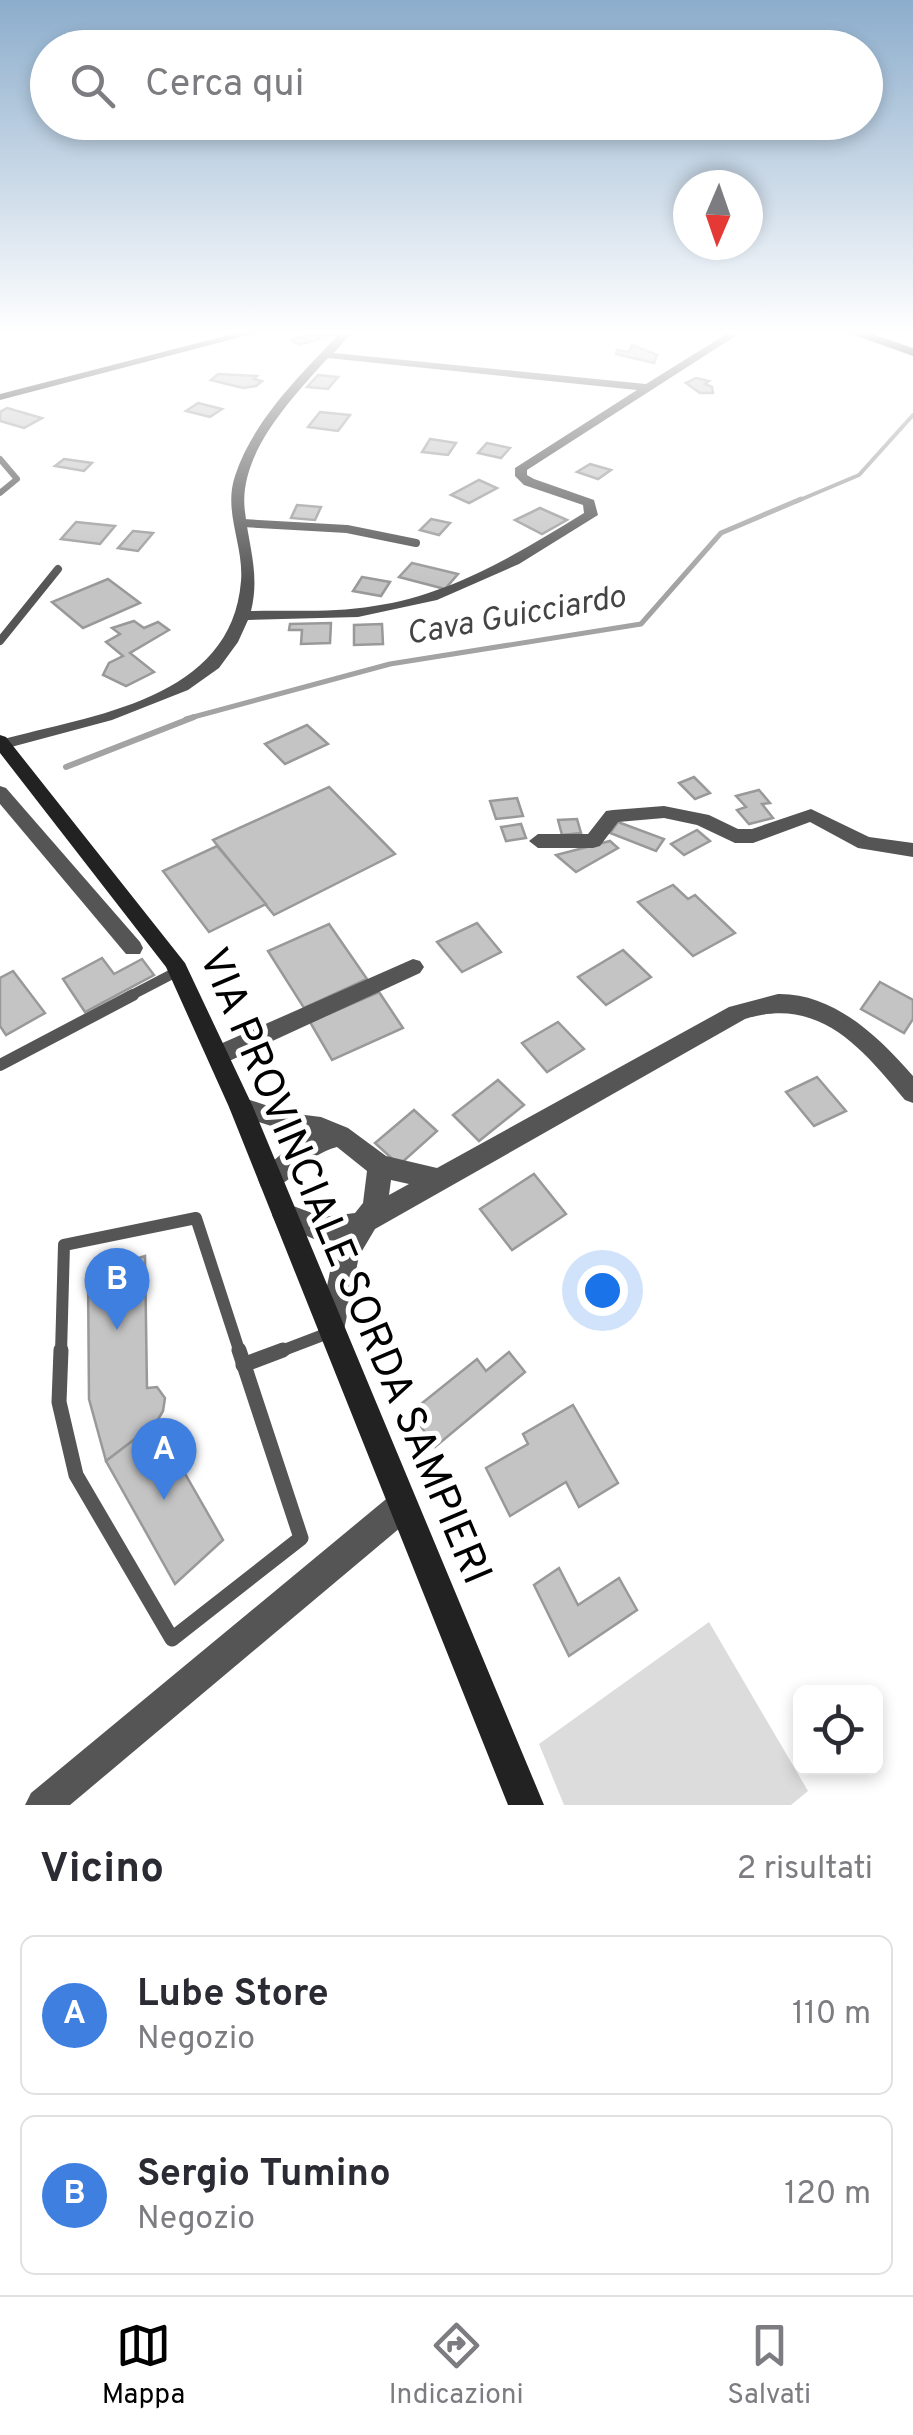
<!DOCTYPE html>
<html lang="it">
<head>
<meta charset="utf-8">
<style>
  :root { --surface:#fff; --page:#f7f7f7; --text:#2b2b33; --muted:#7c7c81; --line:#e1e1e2; --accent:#000 }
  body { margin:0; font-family:Overpass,sans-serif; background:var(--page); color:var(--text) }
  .controls { position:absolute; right:30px; bottom:30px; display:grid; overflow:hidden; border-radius:15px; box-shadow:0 5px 15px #0003 }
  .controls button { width:90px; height:90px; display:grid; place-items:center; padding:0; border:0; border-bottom:2px solid var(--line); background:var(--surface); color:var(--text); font:50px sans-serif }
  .compass { position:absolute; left:673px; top:170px; width:90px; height:90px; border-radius:50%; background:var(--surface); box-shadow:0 5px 15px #0003; rotate:182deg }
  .you { position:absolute; left:602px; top:1290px; width:35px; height:35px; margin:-25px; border:8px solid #fff; border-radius:50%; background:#1a73e8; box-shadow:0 0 0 15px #1a73e833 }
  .badge { display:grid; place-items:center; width:65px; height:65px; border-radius:50%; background:var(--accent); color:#fff; font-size:32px; font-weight:700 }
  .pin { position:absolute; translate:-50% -82px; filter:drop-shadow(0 2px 5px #0008) }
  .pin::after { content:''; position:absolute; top:52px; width:35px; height:30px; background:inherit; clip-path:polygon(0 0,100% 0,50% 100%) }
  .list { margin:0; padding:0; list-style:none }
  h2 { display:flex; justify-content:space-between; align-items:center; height:130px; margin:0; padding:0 40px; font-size:42px }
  h2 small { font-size:32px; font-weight:400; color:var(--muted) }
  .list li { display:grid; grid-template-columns:65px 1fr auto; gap:30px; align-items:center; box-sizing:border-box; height:160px; margin:0 20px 20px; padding:0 20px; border:2px solid var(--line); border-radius:15px }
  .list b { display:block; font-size:38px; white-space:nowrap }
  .list p { margin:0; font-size:32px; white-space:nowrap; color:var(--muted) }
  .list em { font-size:32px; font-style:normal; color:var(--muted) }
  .icon { flex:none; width:55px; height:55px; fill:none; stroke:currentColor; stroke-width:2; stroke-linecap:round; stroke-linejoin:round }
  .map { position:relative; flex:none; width:913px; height:1805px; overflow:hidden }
  .search { position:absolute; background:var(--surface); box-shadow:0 5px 15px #0003; left:30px; right:30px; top:30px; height:110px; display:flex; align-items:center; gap:25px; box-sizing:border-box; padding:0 35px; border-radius:55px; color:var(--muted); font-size:38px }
  .sheet { height:490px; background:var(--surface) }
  nav { display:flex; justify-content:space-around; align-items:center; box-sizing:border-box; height:140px; border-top:2px solid var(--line); background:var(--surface); font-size:28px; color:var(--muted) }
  nav a { display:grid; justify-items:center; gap:5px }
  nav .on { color:var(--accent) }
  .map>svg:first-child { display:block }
  .green { fill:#dcdcdc }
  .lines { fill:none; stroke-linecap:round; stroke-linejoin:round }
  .stream-far2 { stroke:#a3a3a3; stroke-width:4 }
  .stream-far1 { stroke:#a3a3a3; stroke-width:5 }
  .stream { stroke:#a3a3a3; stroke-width:6 }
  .building { fill:#c4c4c4; stroke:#999; stroke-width:2.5 }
  .lane-far4 { stroke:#555; stroke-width:6 }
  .lane-far3 { stroke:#555; stroke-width:8 }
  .lane-far2 { stroke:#555; stroke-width:10 }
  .lane-far1 { stroke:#555; stroke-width:12 }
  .lane { stroke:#555; stroke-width:15 }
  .street { fill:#555; fill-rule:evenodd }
  .secondary { fill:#222; fill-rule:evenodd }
  .primary { fill:#000; fill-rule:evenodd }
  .labels { text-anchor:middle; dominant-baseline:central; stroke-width:10; stroke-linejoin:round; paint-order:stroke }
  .far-water-label { font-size:32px; font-style:italic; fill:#444; stroke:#fff }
  .near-street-label { font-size:42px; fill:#000; stroke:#fff }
</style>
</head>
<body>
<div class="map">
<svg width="913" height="1805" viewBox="0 0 913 1805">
  <rect width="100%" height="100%" fill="#fff"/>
  <polygon class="green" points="709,1622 808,1791 791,1805 564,1805 539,1744"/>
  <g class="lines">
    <polyline class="stream-far2" points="795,502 859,475 913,415"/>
    <polyline class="stream-far1" points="186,719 390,664 641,624 721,533 801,499"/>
    <polyline class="stream" points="66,767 194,717"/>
  </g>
  <g class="building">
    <polygon points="321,331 331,335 300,345 291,340"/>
    <polygon points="632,345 657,355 654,363 616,354 617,350 629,352"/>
    <polygon points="218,374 257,376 254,379 262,381 256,386 243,388 211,380"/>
    <polygon points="318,375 338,377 328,389 307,387"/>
    <polygon points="696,378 709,381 705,384 712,387 713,393 700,393 686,383"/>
    <polygon points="198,403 222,409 210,417 186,411"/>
    <polygon points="7,408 42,418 24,428 0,421 0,412"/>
    <polygon points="320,412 350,415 338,431 308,427"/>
    <polygon points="430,439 456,443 448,455 422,452"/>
    <polygon points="487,443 510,448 501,458 478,453"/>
    <polygon points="64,459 92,463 84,471 55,466"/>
    <polygon points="590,464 611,470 598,479 577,472"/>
    <polygon points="479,480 497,488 469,503 451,495"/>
    <polygon points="297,505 321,507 315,520 291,518"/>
    <polygon points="540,508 567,520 542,534 515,520"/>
    <polygon points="431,519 450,523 439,535 420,530"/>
    <polygon points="76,522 115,526 100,544 61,539"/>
    <polygon points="133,531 153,533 138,551 118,548"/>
    <polygon points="412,563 458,574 445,589 399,577"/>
    <polygon points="362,577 390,582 381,596 353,591"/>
    <polygon points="108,579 140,603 83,628 52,602"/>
    <polygon points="134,621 144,628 158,622 169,630 130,653 154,672 126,686 103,675 109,663 123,656 106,642 120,634 112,628"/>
    <polygon points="331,623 330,643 301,644 302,630 289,630 290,624"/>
    <polygon points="382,624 383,644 354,645 354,625"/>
    <polygon points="307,725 328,744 285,764 265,744"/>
    <polygon points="694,777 710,793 695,799 679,783"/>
    <polygon points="329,787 395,854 274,915 213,840"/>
    <polygon points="759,790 770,803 762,804 773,818 749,824 737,810 746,807 736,796"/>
    <polygon points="517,798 523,816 496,819 490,801"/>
    <polygon points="577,819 581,833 562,835 558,820"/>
    <polygon points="618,822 664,839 656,851 610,833"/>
    <polygon points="521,824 526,838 506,841 501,827"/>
    <polygon points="697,830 710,841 684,855 671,844"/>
    <polygon points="610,841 618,848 576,872 556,855"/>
    <polygon points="217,846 266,904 209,932 163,871"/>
    <polygon points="673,885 688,899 695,895 735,933 693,956 638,902"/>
    <polygon points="477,923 501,952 462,972 437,942"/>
    <polygon points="329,924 367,979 304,1008 268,951"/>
    <polygon points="623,950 651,977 606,1005 578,977"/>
    <polygon points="102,958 114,974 142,959 154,975 85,1012 63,979"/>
    <polygon points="13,971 45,1013 6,1035 0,1026 0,978"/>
    <polygon points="880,982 913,1000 913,1019 904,1033 861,1009"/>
    <polygon points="379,992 403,1028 332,1060 310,1022"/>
    <polygon points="558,1022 584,1049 547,1072 522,1043"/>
    <polygon points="817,1077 846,1111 814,1126 786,1092"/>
    <polygon points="498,1080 524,1105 479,1141 453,1115"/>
    <polygon points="414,1110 437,1131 399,1165 375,1143"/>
    <polygon points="534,1174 566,1214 512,1250 480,1209"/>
    <polygon points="145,1256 147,1388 157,1387 165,1398 163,1411 156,1423 106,1461 89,1399 88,1274"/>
    <polygon points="509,1352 525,1372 435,1447 411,1412 477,1359 486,1371"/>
    <polygon points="573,1405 618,1483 579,1507 566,1482 510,1516 486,1468 528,1444 523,1434"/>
    <polygon points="156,1423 223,1540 175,1584 106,1461"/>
    <polygon points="559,1568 578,1605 619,1578 637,1610 569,1656 534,1585"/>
  </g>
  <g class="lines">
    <polyline class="lane-far4" points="0,459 17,479 0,493"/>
    <g class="lane-far3">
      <polyline points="243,523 347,529 416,543"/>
      <polyline points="0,641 58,569"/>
    </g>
    <polyline class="lane-far2" points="128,997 178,971"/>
    <g class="lane-far1">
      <polyline points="0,1065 133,995"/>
      <polyline points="61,1353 64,1245 196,1218 240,1353"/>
      <polyline points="276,1353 331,1332"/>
    </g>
    <g class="lane">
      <polyline points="61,1350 59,1402 76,1475 172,1639 301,1538 239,1350"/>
      <polyline points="243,1365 283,1350"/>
    </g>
    <g class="street">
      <path d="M343 330H354L334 353 646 384 728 333 737 335 527 470V475L534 479 594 500 598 515 519 564 437 600 358 617 248 620 238 642 219 668 188 690 112 720 0 750V740C92 715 232 700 241 581 244 545 223 512 235 476 253 420 303 372 343 330ZM328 358 637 390 515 468V476L524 485 583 505 584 513C519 553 451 595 374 606 333 613 292 610 251 611 260 575 249 547 245 512 237 454 293 397 328 358Z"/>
      <polygon points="0,786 6,788 140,942 143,948 140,954 126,954 0,804"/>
      <polygon points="664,806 709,815 738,829 752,829 811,809 869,837 913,843 913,857 858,848 810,822 753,843 735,843 697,825 664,818 618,822 600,846 593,848 538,848 529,841 538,834 588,834 606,811 613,810"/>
      <polygon points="413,959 420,961 424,967 420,973 227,1062 219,1064 211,1062 208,1055 211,1048"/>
      <path d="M778 994C834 993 879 1037 913 1076V1103L905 1100C861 1047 819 996 745 1019L375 1229 359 1256 342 1340 332 1344 322 1340 318 1330 334 1252 339 1241 314 1239 276 1223 272 1215 276 1207 285 1203 323 1217 355 1213 363 1203 367 1171 337 1147C304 1156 297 1180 270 1190L261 1187 258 1179 261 1171 303 1136 233 1114 229 1107 233 1100 241 1097 289 1113 321 1117 348 1128 386 1156 437 1168 729 1007ZM391 1180 409 1184 389 1195Z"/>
      <polygon points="402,1491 413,1495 417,1506 413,1517 70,1805 25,1805 31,1793 391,1495"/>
    </g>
    <g class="secondary">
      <polygon points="248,330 267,330 0,400 0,394"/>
      <polygon points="0,735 6,737 185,963 253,1107 544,1805 508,1805 229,1107 166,967 0,753"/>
    </g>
    <polygon class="primary" points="840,330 860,330 913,348 913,356"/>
  </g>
  <linearGradient id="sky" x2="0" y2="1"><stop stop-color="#8cadcc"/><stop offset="0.57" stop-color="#fff"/><stop offset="1" stop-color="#fff" stop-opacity="0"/></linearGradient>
  <rect width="913" height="583" fill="url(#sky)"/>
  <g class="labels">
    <g class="far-water-label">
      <text transform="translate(516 617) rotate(-10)">Cava Guicciardo</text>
    </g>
    <g class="near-street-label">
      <text transform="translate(343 1267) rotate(67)">VIA PROVINCIALE SORDA SAMPIERI</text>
    </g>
  </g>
</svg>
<div class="controls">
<button><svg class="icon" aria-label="locate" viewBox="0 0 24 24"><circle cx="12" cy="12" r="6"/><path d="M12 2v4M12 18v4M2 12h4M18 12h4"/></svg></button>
</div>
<svg class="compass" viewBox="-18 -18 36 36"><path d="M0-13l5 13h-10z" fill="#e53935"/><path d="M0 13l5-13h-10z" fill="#7c7c81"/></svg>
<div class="you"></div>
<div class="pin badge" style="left:164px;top:1500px;background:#3f7fe0">A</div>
<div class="pin badge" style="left:117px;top:1330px;background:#3f7fe0">B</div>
<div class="search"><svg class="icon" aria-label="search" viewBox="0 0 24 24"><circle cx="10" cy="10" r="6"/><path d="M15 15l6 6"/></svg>Cerca qui</div>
</div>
<section class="sheet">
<h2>Vicino<small>2 risultati</small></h2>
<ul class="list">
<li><span class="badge" style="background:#3f7fe0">A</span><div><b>Lube Store</b><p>Negozio</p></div><em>110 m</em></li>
<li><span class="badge" style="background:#3f7fe0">B</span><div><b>Sergio Tumino</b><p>Negozio</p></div><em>120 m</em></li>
</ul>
</section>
<nav>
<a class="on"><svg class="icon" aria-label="map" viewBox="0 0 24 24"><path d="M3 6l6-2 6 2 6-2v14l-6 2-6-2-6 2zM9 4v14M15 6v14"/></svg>Mappa</a>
<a><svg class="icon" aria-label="directions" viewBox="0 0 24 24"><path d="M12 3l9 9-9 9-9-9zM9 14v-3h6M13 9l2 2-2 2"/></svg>Indicazioni</a>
<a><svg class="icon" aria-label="saved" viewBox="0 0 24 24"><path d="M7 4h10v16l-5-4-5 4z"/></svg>Salvati</a>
</nav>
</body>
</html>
